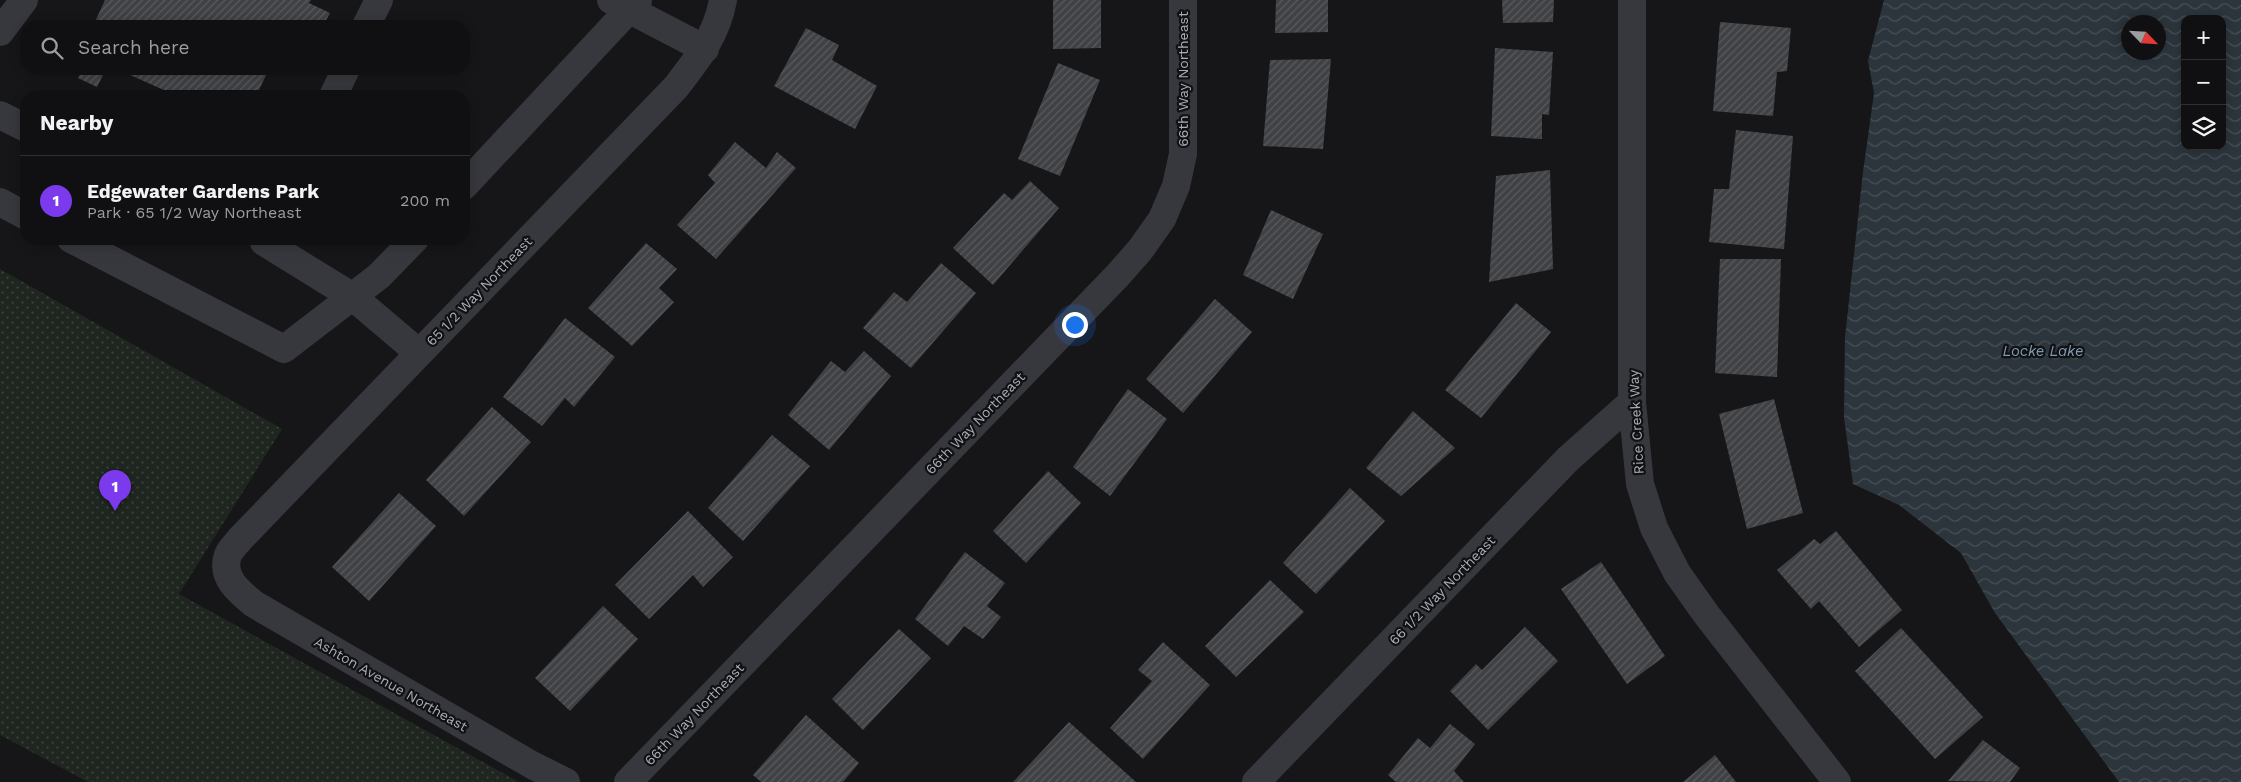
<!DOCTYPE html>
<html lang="en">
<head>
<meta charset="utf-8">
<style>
  :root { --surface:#101012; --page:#19191b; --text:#f1f3f6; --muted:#9c9d9f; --line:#303032; --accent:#7c3aed }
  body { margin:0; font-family:"Work Sans",sans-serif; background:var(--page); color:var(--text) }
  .controls { position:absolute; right:15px; top:15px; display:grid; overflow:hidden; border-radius:10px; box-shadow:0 2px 12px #0003 }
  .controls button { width:45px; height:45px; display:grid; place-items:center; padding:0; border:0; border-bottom:1px solid var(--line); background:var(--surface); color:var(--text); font:25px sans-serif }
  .compass { position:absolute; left:2121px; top:15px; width:45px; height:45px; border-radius:50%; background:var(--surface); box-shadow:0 2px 12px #0003; rotate:115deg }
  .you { position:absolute; left:1074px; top:324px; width:18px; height:18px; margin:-12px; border:4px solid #fff; border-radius:50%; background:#1a73e8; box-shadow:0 0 0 8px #1a73e833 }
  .badge { display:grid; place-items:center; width:32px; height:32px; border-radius:50%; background:var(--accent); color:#fff; font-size:16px; font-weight:700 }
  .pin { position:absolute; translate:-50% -41px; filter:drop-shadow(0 1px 2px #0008) }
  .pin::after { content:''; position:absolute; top:26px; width:18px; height:15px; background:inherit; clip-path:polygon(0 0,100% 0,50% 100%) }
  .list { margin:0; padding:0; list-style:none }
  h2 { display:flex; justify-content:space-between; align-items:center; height:65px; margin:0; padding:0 20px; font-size:21px }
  h2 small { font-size:16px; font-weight:400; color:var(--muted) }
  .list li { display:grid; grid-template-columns:32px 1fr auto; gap:15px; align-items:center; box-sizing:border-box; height:90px; padding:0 20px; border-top:1px solid var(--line) }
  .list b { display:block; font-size:19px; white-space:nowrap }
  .list p { margin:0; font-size:16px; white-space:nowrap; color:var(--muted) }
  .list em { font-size:16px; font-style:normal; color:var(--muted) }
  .icon { flex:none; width:28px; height:28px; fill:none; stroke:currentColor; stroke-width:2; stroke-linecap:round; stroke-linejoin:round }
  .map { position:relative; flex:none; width:2241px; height:782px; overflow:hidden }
  .search { position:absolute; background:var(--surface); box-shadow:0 2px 12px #0003; left:20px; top:20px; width:450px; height:55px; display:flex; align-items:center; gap:12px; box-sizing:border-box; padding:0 18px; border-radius:20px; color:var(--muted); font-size:19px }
  .panel { position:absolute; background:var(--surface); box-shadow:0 2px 12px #0003; left:20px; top:90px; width:450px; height:155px; border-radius:20px }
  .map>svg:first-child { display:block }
  .park { fill:url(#park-dots) }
  .water { fill:url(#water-waves); fill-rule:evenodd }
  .building { fill:url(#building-hatch) }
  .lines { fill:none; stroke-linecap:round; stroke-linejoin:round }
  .minor { stroke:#37383d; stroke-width:28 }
  .labels { text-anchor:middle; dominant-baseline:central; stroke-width:4.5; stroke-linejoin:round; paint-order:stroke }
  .street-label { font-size:14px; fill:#a8adb8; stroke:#111113 }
  .water-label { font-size:15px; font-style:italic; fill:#7f9bb3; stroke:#111113 }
</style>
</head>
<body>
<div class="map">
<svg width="2241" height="782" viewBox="0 0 2241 782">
  <defs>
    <pattern id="park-dots" width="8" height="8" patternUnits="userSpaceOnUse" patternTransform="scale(1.25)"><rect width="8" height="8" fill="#1e261f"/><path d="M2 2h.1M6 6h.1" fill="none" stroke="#3c433d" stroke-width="1.8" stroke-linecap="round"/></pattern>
    <pattern id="water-waves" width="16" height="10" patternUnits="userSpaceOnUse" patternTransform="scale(1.25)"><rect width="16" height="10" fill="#2c353c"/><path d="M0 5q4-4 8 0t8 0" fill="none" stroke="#485056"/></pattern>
    <pattern id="building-hatch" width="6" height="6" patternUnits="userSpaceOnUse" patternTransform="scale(1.25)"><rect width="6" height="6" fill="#404145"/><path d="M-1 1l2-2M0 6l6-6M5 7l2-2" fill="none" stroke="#595a5e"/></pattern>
  </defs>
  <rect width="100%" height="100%" fill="#161618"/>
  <polygon class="park" points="0,269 282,429 179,594 519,782 88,782 0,735"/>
  <path class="water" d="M1884 0H2241V782H2119L1995 613 1961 553 1899 505 1853 484 1844 417 1845 337 1863 172 1874 93 1868 61ZM2185 19H2222V146H2185ZM2128 22H2158V52H2128Z"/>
  <g class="building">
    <polygon points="105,0 311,0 309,3 330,13 323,26 93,26"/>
    <polygon points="1053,0 1101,0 1101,48 1053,49"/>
    <polygon points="1276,0 1328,0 1328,32 1275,33"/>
    <polygon points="1502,0 1554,0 1553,22 1503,23"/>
    <polygon points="1720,22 1791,28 1787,71 1777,72 1773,116 1713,111"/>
    <polygon points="806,28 839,45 832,60 877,86 855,129 774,86"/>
    <polygon points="1495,48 1553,52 1549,115 1542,114 1542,139 1491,136"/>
    <polygon points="1331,59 1323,149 1263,146 1270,60"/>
    <polygon points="1058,63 1100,80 1060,176 1018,159"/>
    <polygon points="83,69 106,69 97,87 78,78"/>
    <polygon points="117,69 269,69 256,96 177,96"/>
    <polygon points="1736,130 1793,136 1784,249 1709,242 1714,189 1729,189"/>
    <polygon points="735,142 766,168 777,152 796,168 716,259 677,225 715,183 708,175"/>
    <polygon points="1550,170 1553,269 1489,282 1496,176"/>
    <polygon points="1030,181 1059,208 993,285 953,248 1004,193 1012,200"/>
    <polygon points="1271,210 1323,234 1293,299 1243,275"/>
    <polygon points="646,243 677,269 659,288 674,302 632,346 588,308"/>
    <polygon points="1720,259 1781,259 1777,377 1715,373"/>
    <polygon points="941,263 976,293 911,368 863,328 894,292 907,302"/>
    <polygon points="1215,299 1252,332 1183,413 1146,379"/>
    <polygon points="1516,303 1551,332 1481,418 1445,390"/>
    <polygon points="565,318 615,357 574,407 565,398 542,426 503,397"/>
    <polygon points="864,351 891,376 829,450 788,415 831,361 845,372"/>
    <polygon points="1128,389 1167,419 1110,496 1073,467"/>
    <polygon points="1774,399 1803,513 1747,529 1719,414"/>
    <polygon points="492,407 531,442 464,516 426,480"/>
    <polygon points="1413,411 1455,448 1401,496 1366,468"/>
    <polygon points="772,435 810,466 743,541 708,508"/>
    <polygon points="1048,471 1081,503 1026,563 993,531"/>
    <polygon points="1350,488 1385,521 1316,594 1283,563"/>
    <polygon points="399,493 436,526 369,601 332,567"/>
    <polygon points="688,511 733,557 703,587 693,575 649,619 615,585"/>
    <polygon points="1836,531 1902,610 1859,647 1819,601 1811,609 1777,570 1814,539 1820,544"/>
    <polygon points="965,552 1005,583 987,606 1001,617 983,639 964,626 948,646 915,619"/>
    <polygon points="1601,562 1665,656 1627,684 1561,589"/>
    <polygon points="1270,580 1304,612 1236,677 1205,646"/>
    <polygon points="603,606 638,639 570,711 535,678"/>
    <polygon points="1525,627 1558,661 1488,730 1450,691 1476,664 1482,670"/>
    <polygon points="1901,628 1983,717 1935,759 1855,671"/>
    <polygon points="899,629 931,658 863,730 832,699"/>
    <polygon points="1163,642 1210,685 1143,759 1110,728 1152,681 1138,670"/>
    <polygon points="806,715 859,763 843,782 761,782 753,775"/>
    <polygon points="1069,722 1136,782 1013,782"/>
    <polygon points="1450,724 1475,744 1454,771 1464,782 1396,782 1388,775 1418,738 1430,748"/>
    <polygon points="1983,740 2020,768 2010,782 1948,781"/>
    <polygon points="1715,755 1736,782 1683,782"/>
  </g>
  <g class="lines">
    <g class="minor">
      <polyline points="611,0 705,49"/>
      <polyline points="1632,0 1632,402 1640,484 1654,528 1677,573 1706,614 1837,782"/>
      <polyline points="366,26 379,0"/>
      <polyline points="0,32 24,0"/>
      <polyline points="333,96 346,69"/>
      <polyline points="0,115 26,128"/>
      <polyline points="464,186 638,0"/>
      <polyline points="0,202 26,216"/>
      <polyline points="71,239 284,349 379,276 415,239"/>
      <polyline points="264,242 353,297 419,353"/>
      <path d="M566 782 532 765 254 604C239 592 220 577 228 555 230 550 236 544 240 539L676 87C697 60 717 35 723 0"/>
      <polyline points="628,782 1118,275 1140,250 1162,219 1176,186 1183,154 1183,0"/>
      <polyline points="1256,782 1568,459 1632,402"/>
    </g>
  </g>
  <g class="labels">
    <g class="street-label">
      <text transform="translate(1183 79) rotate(-90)">66th Way Northeast</text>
      <text transform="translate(479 291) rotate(-46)">65 1/2 Way Northeast</text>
      <text transform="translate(1636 422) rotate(-93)">Rice Creek Way</text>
      <text transform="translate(975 423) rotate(-46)">66th Way Northeast</text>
      <text transform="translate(1442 590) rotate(-46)">66 1/2 Way Northeast</text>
      <text transform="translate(391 684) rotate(30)">Ashton Avenue Northeast</text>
      <text transform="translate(694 714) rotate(-46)">66th Way Northeast</text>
    </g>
    <g class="water-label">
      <text x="2043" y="351">Locke Lake</text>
    </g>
  </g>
</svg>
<div class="controls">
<button>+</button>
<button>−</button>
<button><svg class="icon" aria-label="layers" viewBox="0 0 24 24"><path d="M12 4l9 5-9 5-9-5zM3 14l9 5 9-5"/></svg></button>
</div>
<svg class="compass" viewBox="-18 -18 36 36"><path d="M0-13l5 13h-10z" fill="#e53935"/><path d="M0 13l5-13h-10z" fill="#9c9d9f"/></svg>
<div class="you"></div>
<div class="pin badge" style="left:115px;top:511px">1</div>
<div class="search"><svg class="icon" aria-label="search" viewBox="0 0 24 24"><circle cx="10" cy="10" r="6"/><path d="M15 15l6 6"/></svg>Search here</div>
<section class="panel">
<h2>Nearby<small></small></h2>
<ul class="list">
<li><span class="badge">1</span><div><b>Edgewater Gardens Park</b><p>Park · 65 1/2 Way Northeast</p></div><em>200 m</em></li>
</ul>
</section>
</div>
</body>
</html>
